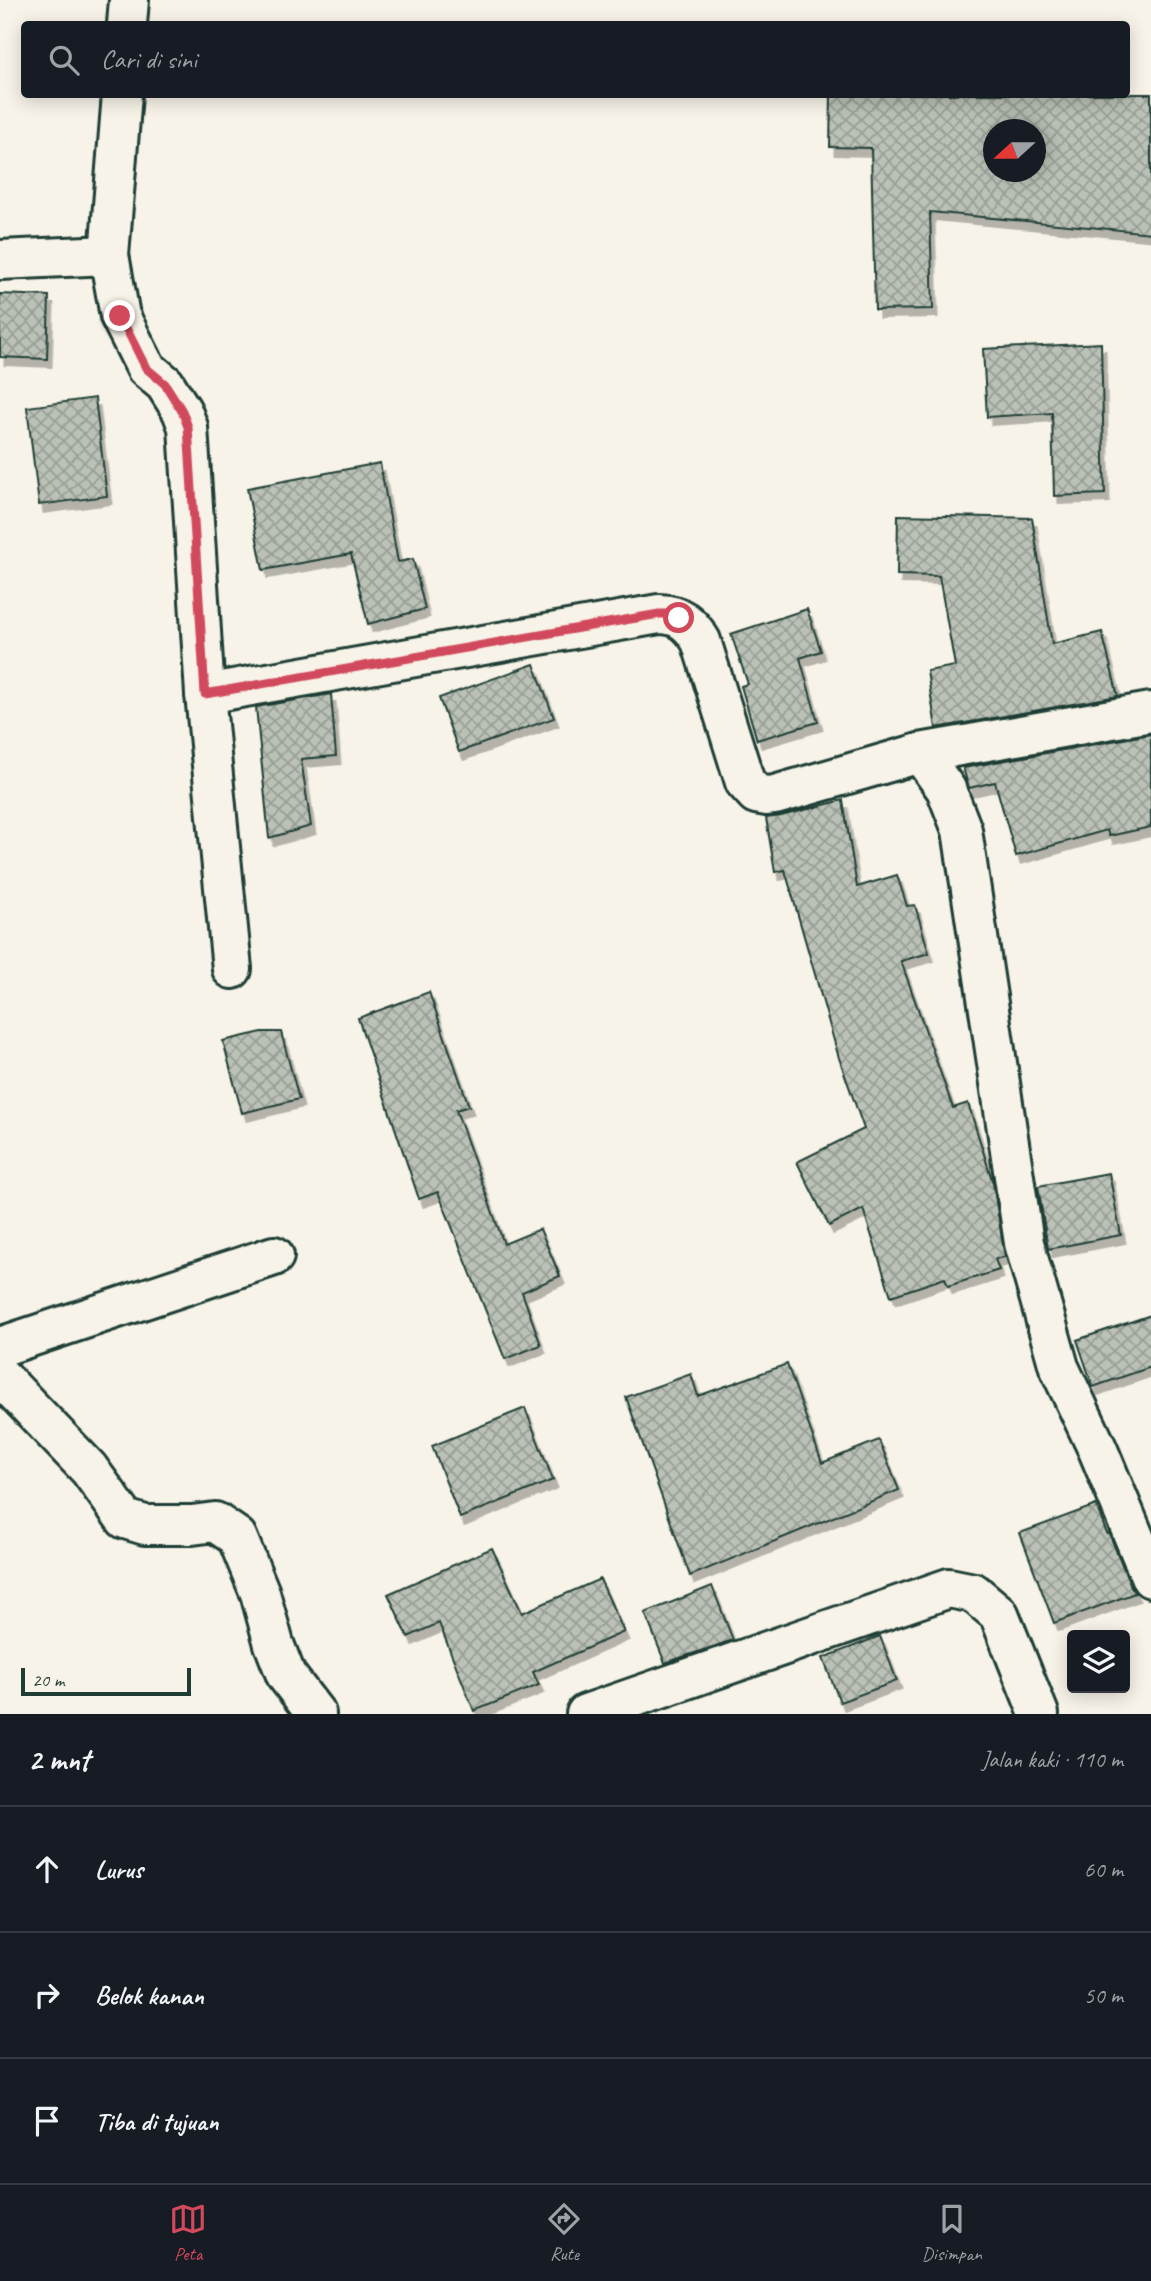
<!DOCTYPE html>
<html lang="id">
<head>
<meta charset="utf-8">
<style>
  :root { --surface:#171b24; --page:#242831; --text:#f1f3f6; --muted:#9ea1a6; --line:#363941; --accent:#d1495b }
  body { margin:0; font-family:Caveat,sans-serif; background:var(--page); color:var(--text) }
  .controls { position:absolute; right:21px; bottom:21px; display:grid; overflow:hidden; border-radius:7px; box-shadow:0 4px 18px #0003 }
  .controls button { width:63px; height:63px; display:grid; place-items:center; padding:0; border:0; border-bottom:2px solid var(--line); background:var(--surface); color:var(--text); font:35px sans-serif }
  .compass { position:absolute; left:983px; top:119px; width:63px; height:63px; border-radius:50%; background:var(--surface); box-shadow:0 4px 18px #0003; rotate:249deg }
  .scale { position:absolute; left:21px; bottom:18px; width:170px; box-sizing:border-box; padding-left:7px; border:4px solid #1f3d34; border-top:0; font-size:19px; line-height:24px; white-space:nowrap; color:#1f3d34; -webkit-text-stroke:5px #f7f3e8; paint-order:stroke }
  .stop { position:absolute; width:21px; height:21px; margin:-16px; border:5px solid #d1495b; border-radius:50%; background:#fff }
  .stop.end { background:#d1495b; border-color:#fff; box-shadow:0 2px 7px #0008 }
  .list { margin:0; padding:0; list-style:none }
  h2 { display:flex; justify-content:space-between; align-items:center; height:91px; margin:0; padding:0 28px; font-size:30px }
  h2 small { font-size:23px; font-weight:400; color:var(--muted) }
  .list li { display:grid; grid-template-columns:46px 1fr auto; gap:21px; align-items:center; box-sizing:border-box; height:126px; padding:0 28px; border-top:2px solid var(--line) }
  .list b { display:block; font-size:26px; white-space:nowrap }
  .list em { font-size:23px; font-style:normal; color:var(--muted) }
  .icon { flex:none; width:38px; height:38px; fill:none; stroke:currentColor; stroke-width:2; stroke-linecap:round; stroke-linejoin:round }
  .map { position:relative; flex:none; width:1151px; height:1714px; overflow:hidden }
  .search { position:absolute; background:var(--surface); box-shadow:0 4px 18px #0003; left:21px; right:21px; top:21px; height:77px; display:flex; align-items:center; gap:18px; box-sizing:border-box; padding:0 24px; border-radius:7px; color:var(--muted); font-size:26px }
  .sheet { height:469px; background:var(--surface) }
  nav { display:flex; justify-content:space-around; align-items:center; box-sizing:border-box; height:98px; border-top:2px solid var(--line); background:var(--surface); font-size:19px; color:var(--muted) }
  nav a { display:grid; justify-items:center; gap:4px }
  nav .on { color:var(--accent) }
  .map>svg:first-child { display:block }
  .building { fill:url(#building-cross-hatch); stroke:#1f3d34; stroke-width:2; fill-rule:evenodd; filter:url(#shadow) }
  .lines { fill:none; stroke-linecap:round; stroke-linejoin:round }
  .minor-casing { stroke:#1f3d34; stroke-width:44 }
  .minor { stroke:#f7f3e8; stroke-width:38 }
  .route { stroke:#d1495b; stroke-width:9 }
</style>
</head>
<body>
<div class="map">
<svg width="1151" height="1714" viewBox="0 0 1151 1714">
  <defs>
    <pattern id="building-cross-hatch" width="8" height="8" patternUnits="userSpaceOnUse" patternTransform="scale(1.75)"><rect width="8" height="8" fill="#bbc1b6"/><path d="M0 0l8 8M0 8l8-8" fill="none" stroke="#979e95"/></pattern>
    <filter id="shadow"><feDropShadow dx="4.5" dy="8" stdDeviation="0" flood-color="#0004"/></filter>
  </defs>
  <rect width="100%" height="100%" fill="#f7f3e8"/>
  <filter id="ink" filterUnits="userSpaceOnUse"><feTurbulence type="fractalNoise" baseFrequency=".0143" numOctaves="2"/><feDisplacementMap in="SourceGraphic" scale="14" xChannelSelector="R" yChannelSelector="G"/><feConvolveMatrix kernelMatrix="1 2 1 2 8 2 1 2 1" color-interpolation-filters="sRGB"/></filter>
  <g filter="url(#ink)">
    <g class="building">
      <path d="M831 94H1151V233L930 212 933 309 875 310 871 148 830 147ZM993 130H1035V172H993Z"/>
      <polygon points="0,294 49,296 47,359 0,357"/>
      <polygon points="1101,343 1105,494 1054,496 1052,413 987,417 983,349"/>
      <polygon points="95,398 107,496 39,505 27,407"/>
      <polygon points="380,463 398,562 413,559 425,609 368,624 351,554 263,570 247,488"/>
      <polygon points="898,515 1032,518 1052,644 1102,632 1118,696 936,728 927,671 955,666 939,576 897,575"/>
      <polygon points="807,609 821,651 800,658 818,722 757,740 741,686 748,684 731,634"/>
      <polygon points="534,664 554,718 459,752 439,698"/>
      <polygon points="331,694 336,756 301,759 311,826 269,838 256,707"/>
      <polygon points="1151,734 1151,827 1109,836 1107,830 1016,856 995,782 969,788 963,768"/>
      <polygon points="843,800 857,887 897,875 907,906 915,905 929,953 901,961 953,1108 968,1103 993,1183 1005,1257 995,1259 999,1270 948,1286 945,1278 891,1296 863,1209 829,1226 797,1162 864,1129 839,1058 785,870 775,872 766,818 781,816"/>
      <polygon points="429,992 469,1106 456,1110 504,1244 540,1229 560,1276 522,1292 541,1345 505,1359 438,1192 419,1199 358,1018"/>
      <polygon points="262,1032 281,1032 299,1099 242,1113 223,1041"/>
      <polygon points="1109,1173 1121,1235 1048,1249 1038,1186"/>
      <polygon points="1151,1315 1151,1367 1093,1387 1077,1340"/>
      <polygon points="787,1364 822,1463 879,1440 899,1490 690,1576 626,1397 691,1374 698,1396"/>
      <polygon points="525,1408 553,1480 460,1518 432,1446"/>
      <polygon points="1096,1505 1107,1534 1109,1533 1131,1586 1135,1593 1054,1623 1020,1533"/>
      <polygon points="492,1548 522,1613 600,1579 624,1632 533,1672 539,1685 474,1711 439,1623 408,1637 388,1594"/>
      <polygon points="712,1586 733,1640 665,1663 645,1613"/>
      <polygon points="880,1636 897,1681 840,1702 823,1658"/>
    </g>
    <g class="lines">
      <defs>
        <g id="minor">
          <polyline points="127,24 129,0"/>
          <polyline points="122,94 109,255 120,316 146,368 165,384 182,411 188,427 205,694 232,969"/>
          <polyline points="0,260 109,255"/>
          <path d="M205 694 659 614C680 614 691 624 701 641L745 782 756 794 767 796 775 795 920 753 1151 712"/>
          <polyline points="920,753 946,789 962,830 1024,1243 1059,1367 1098,1450 1151,1578"/>
          <polyline points="0,1347 274,1256"/>
          <polyline points="0,1376 89,1469 125,1519 145,1525 192,1525 215,1522 237,1537 260,1593 274,1644 286,1675 316,1714"/>
          <polyline points="586,1714 949,1588 974,1593 999,1614 1039,1714"/>
        </g>
      </defs>
      <use href="#minor" class="minor-casing"/>
      <use href="#minor" class="minor"/>
    </g>
  </g>
  <g class="lines" filter="url(#ink)">
    <polyline class="route" points="120,316 146,368 165,384 182,411 188,427 205,694 659,614 670,614 679,618"/>
  </g>
</svg>
<div class="controls">
<button><svg class="icon" aria-label="layers" viewBox="0 0 24 24"><path d="M12 4l9 5-9 5-9-5zM3 14l9 5 9-5"/></svg></button>
</div>
<svg class="compass" viewBox="-18 -18 36 36"><path d="M0-13l5 13h-10z" fill="#e53935"/><path d="M0 13l5-13h-10z" fill="#9ea1a6"/></svg>
<div class="scale">20 m</div>
<div class="stop" style="left:679px;top:618px"></div>
<div class="stop end" style="left:120px;top:316px"></div>
<div class="search"><svg class="icon" aria-label="search" viewBox="0 0 24 24"><circle cx="10" cy="10" r="6"/><path d="M15 15l6 6"/></svg>Cari di sini</div>
</div>
<section class="sheet">
<h2>2 mnt<small>Jalan kaki · 110 m</small></h2>
<ul class="list">
<li><svg class="icon" aria-label="ahead" viewBox="0 0 24 24"><path d="M12 20V5M6 11l6-6 6 6"/></svg><div><b>Lurus</b></div><em>60 m</em></li>
<li><svg class="icon" aria-label="right" viewBox="0 0 24 24"><path d="M7 20v-9h11M14 6l5 5-5 5"/></svg><div><b>Belok kanan</b></div><em>50 m</em></li>
<li><svg class="icon" aria-label="arrive" viewBox="0 0 24 24"><path d="M6 21V4h12l-3 4 3 4H6"/></svg><div><b>Tiba di tujuan</b></div></li>
</ul>
</section>
<nav>
<a class="on"><svg class="icon" aria-label="map" viewBox="0 0 24 24"><path d="M3 6l6-2 6 2 6-2v14l-6 2-6-2-6 2zM9 4v14M15 6v14"/></svg>Peta</a>
<a><svg class="icon" aria-label="directions" viewBox="0 0 24 24"><path d="M12 3l9 9-9 9-9-9zM9 14v-3h6M13 9l2 2-2 2"/></svg>Rute</a>
<a><svg class="icon" aria-label="saved" viewBox="0 0 24 24"><path d="M7 4h10v16l-5-4-5 4z"/></svg>Disimpan</a>
</nav>
</body>
</html>
